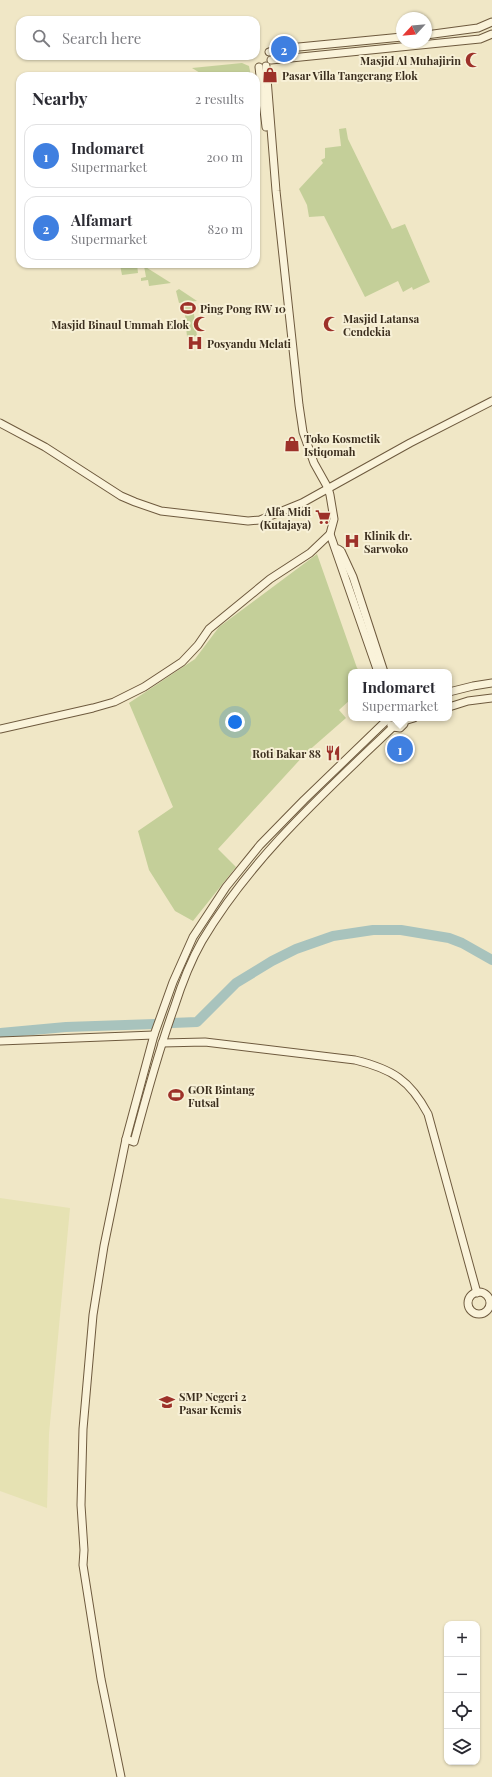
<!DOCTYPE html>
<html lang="en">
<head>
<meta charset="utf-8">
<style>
  :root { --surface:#fff; --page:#f7f7f7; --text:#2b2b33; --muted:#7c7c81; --line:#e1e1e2; --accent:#b45309 }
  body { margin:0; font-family:"Playfair Display",serif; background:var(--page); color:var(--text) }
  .controls { position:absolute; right:12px; bottom:12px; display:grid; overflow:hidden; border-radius:8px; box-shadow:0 1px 3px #0004 }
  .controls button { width:36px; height:36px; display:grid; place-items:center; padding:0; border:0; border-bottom:1px solid var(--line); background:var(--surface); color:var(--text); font:20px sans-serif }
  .compass { position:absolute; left:396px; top:12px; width:36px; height:36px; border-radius:50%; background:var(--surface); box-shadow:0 1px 3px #0004; rotate:244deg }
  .you { position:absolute; left:235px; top:722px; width:14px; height:14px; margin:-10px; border:3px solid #fff; border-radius:50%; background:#1a73e8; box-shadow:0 0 0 6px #1a73e833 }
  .badge { display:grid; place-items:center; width:26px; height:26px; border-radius:50%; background:var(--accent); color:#fff; font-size:13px; font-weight:700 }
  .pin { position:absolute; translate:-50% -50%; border:2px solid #fff; box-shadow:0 1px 4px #0006 }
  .popup { position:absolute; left:348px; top:669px; width:104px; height:52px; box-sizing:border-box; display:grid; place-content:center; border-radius:8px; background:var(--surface); filter:drop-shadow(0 1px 3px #0005); font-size:13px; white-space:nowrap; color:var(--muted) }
  .popup b { font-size:15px; color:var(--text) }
  .popup::after { content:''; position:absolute; left:50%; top:100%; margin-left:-8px; border:8px solid transparent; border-top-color:var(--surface) }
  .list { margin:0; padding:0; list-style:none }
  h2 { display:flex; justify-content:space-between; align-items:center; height:52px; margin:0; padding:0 16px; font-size:17px }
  h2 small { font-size:13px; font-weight:400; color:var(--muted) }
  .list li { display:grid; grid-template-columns:26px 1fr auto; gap:12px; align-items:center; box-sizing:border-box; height:64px; margin:0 8px 8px; padding:0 8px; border:1px solid var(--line); border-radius:12px }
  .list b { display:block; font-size:15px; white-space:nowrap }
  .list p { margin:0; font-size:13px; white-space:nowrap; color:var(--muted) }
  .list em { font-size:13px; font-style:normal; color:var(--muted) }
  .icon { flex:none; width:22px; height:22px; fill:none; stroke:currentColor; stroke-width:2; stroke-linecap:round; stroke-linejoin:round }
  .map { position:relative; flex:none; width:492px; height:1777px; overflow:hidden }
  .search { position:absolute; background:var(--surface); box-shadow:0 1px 3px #0004; left:16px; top:16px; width:244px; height:44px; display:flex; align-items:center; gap:10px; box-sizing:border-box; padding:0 14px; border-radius:12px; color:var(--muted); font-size:15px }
  .panel { position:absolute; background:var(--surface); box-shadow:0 1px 3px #0004; left:16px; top:72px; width:244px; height:196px; border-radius:12px }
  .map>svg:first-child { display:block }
  .farmland { fill:#e6e2b3 }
  .green { fill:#c4cf99 }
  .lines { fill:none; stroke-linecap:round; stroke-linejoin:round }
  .river { stroke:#a8c3bd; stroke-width:10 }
  .secondary-casing { stroke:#6e5a3e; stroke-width:9 }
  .secondary { stroke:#faf3da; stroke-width:7 }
  .labels { text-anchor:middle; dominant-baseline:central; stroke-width:4; stroke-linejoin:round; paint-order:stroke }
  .poi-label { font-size:11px; font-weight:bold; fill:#3c2f1f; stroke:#f7f0d6; text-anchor:start }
</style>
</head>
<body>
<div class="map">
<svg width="492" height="1777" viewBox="0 0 492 1777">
  <rect width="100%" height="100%" fill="#f0e7c6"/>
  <polygon class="farmland" points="0,1198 70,1208 49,1434 47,1508 0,1491"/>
  <g class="green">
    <polygon points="242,63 249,66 251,76 205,76 192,68"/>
    <polygon points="346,128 348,139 392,229 405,224 430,282 413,290 412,287 403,292 398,281 365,297 324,216 309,217 307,205 299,189 323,163 321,160 325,158 325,148 341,146 339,129"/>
    <polygon points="137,264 138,273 122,275 120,265"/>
    <polygon points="144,266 171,283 149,286 148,280 141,281 141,278 146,277"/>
    <polygon points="179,289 197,301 179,303 176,291"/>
    <polygon points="193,302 194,312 182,313 181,304"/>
    <polygon points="185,314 194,314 197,336 187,337"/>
    <polygon points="317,554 357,668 361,672 351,672 351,699 339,710 346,718 306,753 218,849 236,867 193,921 175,911 149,870 138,831 173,807 129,703 195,659 219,627"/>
  </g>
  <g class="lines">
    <g class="river">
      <polyline points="172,1023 197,1022 236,983 272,961 296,949 333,936 373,930 401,930 449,938 462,943 492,960"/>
      <polyline points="0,1033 66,1027 155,1024"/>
    </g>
    <defs>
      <g id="secondary">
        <polyline points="426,35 478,28 492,22"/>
        <polyline points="269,52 278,49 402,37"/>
        <polyline points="271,60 480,39 492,34"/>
        <polyline points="259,67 266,127"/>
        <polyline points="0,423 45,447 121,496 135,502 161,511 248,521 260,520 302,503 410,443 492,401"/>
        <polyline points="330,534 378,672"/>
        <polyline points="338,549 341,551 353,577 384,672"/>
        <polyline points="449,692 473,686 492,683"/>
        <polyline points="449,707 468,701 492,698"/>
        <polyline points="404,721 414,718"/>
        <polyline points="391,725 393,727 400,728 404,724 404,718"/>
        <polyline points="0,729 93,708 114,702 144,687 182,662 198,645 209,629 270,579 310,553 330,534 334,519 330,495 328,488 314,463 303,432 299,405 276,191 266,66"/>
        <polyline points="0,1041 154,1035"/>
        <path d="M162 1043 205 1042 355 1060C392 1069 410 1080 428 1114L477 1293"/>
        <path d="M126 1139 134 1142C146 1097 158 1052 174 1008 181 986 190 962 202 941 251 858 324 793 393 727"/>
        <circle cx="479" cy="1303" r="11"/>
        <polyline points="121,1777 101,1679 83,1565 84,1550 81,1505 83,1429 93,1315 104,1246 126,1139 154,1035 173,982 193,937 226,887 260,845 304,800 389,718"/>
      </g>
    </defs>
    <use href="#secondary" class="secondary-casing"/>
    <use href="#secondary" class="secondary"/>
  </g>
  <defs>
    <symbol id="mosque-bare" viewBox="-9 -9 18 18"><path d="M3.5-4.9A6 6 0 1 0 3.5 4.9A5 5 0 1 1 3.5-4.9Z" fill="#9d3129" stroke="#f7f0d6" stroke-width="2.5" paint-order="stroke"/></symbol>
    <symbol id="shop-bare" viewBox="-9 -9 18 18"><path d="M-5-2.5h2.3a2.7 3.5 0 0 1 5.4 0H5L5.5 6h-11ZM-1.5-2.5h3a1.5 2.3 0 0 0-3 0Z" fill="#9d3129" stroke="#f7f0d6" stroke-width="2.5" paint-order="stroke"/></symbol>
    <symbol id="stadium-bare" viewBox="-9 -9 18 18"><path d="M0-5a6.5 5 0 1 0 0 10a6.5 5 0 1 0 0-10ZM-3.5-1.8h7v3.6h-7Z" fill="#9d3129" stroke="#f7f0d6" stroke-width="2.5" paint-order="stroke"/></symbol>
    <symbol id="hospital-bare" viewBox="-9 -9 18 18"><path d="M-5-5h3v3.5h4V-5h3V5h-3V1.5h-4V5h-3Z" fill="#9d3129" stroke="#f7f0d6" stroke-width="2.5" paint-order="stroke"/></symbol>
    <symbol id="supermarket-bare" viewBox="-9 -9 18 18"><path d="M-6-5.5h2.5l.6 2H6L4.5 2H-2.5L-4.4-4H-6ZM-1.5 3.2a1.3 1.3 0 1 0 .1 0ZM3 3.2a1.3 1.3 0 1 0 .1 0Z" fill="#9d3129" stroke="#f7f0d6" stroke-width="2.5" paint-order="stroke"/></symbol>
    <symbol id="restaurant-bare" viewBox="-9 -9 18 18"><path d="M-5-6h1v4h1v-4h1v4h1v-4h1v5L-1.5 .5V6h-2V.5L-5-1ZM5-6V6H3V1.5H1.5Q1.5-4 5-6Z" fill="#9d3129" stroke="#f7f0d6" stroke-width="2.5" paint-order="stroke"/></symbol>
    <symbol id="school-bare" viewBox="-9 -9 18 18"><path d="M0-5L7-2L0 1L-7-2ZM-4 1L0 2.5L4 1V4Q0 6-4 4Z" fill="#9d3129" stroke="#f7f0d6" stroke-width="2.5" paint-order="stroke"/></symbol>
  </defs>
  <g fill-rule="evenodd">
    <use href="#mosque-bare" x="462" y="49" width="22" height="22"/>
    <use href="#shop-bare" x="259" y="64" width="22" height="22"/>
    <use href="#stadium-bare" x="177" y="297" width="22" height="22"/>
    <use href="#mosque-bare" x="190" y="313" width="22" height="22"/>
    <use href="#mosque-bare" x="320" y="313" width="22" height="22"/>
    <use href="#hospital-bare" x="184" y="332" width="22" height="22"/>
    <use href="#shop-bare" x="281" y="433" width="22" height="22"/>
    <use href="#supermarket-bare" x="312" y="506" width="22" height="22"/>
    <use href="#hospital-bare" x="341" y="530" width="22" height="22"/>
    <use href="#restaurant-bare" x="322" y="742" width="22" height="22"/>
    <use href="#stadium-bare" x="165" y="1084" width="22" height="22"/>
    <use href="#school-bare" x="156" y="1391" width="22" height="22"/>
  </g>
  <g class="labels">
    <g class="poi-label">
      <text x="461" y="60" text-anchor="end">Masjid Al Muhajirin</text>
      <text x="282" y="75">Pasar Villa Tangerang Elok</text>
      <text x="200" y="308">Ping Pong RW 10</text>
      <text x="343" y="318">Masjid Latansa<tspan x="343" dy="13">Cendekia</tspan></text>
      <text x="189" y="324" text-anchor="end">Masjid Binaul Ummah Elok</text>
      <text x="207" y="343">Posyandu Melati</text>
      <text x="304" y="438">Toko Kosmetik<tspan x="304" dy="13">Istiqomah</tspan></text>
      <text x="311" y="511" text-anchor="end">Alfa Midi<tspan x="311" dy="13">(Kutajaya)</tspan></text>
      <text x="364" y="535">Klinik dr.<tspan x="364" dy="13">Sarwoko</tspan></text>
      <text x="321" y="753" text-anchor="end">Roti Bakar 88</text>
      <text x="188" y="1089">GOR Bintang<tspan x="188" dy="13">Futsal</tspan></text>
      <text x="179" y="1396">SMP Negeri 2<tspan x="179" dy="13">Pasar Kemis</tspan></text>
    </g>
  </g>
</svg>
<div class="controls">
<button>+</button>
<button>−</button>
<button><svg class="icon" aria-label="locate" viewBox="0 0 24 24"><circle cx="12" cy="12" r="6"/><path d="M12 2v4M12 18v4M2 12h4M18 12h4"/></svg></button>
<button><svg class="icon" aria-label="layers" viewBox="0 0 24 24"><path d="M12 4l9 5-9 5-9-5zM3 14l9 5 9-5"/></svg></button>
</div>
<svg class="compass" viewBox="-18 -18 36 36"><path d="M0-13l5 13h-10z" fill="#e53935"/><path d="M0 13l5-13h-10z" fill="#7c7c81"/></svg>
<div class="you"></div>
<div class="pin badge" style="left:400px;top:749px;background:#3f7fe0">1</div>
<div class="popup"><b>Indomaret</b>Supermarket</div>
<div class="pin badge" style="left:284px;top:49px;background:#3f7fe0">2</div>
<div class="search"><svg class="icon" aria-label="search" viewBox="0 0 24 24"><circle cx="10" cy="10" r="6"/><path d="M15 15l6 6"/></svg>Search here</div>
<section class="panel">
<h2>Nearby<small>2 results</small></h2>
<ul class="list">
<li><span class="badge" style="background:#3f7fe0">1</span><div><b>Indomaret</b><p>Supermarket</p></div><em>200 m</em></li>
<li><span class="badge" style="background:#3f7fe0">2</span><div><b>Alfamart</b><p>Supermarket</p></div><em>820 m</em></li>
</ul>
</section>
</div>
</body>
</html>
